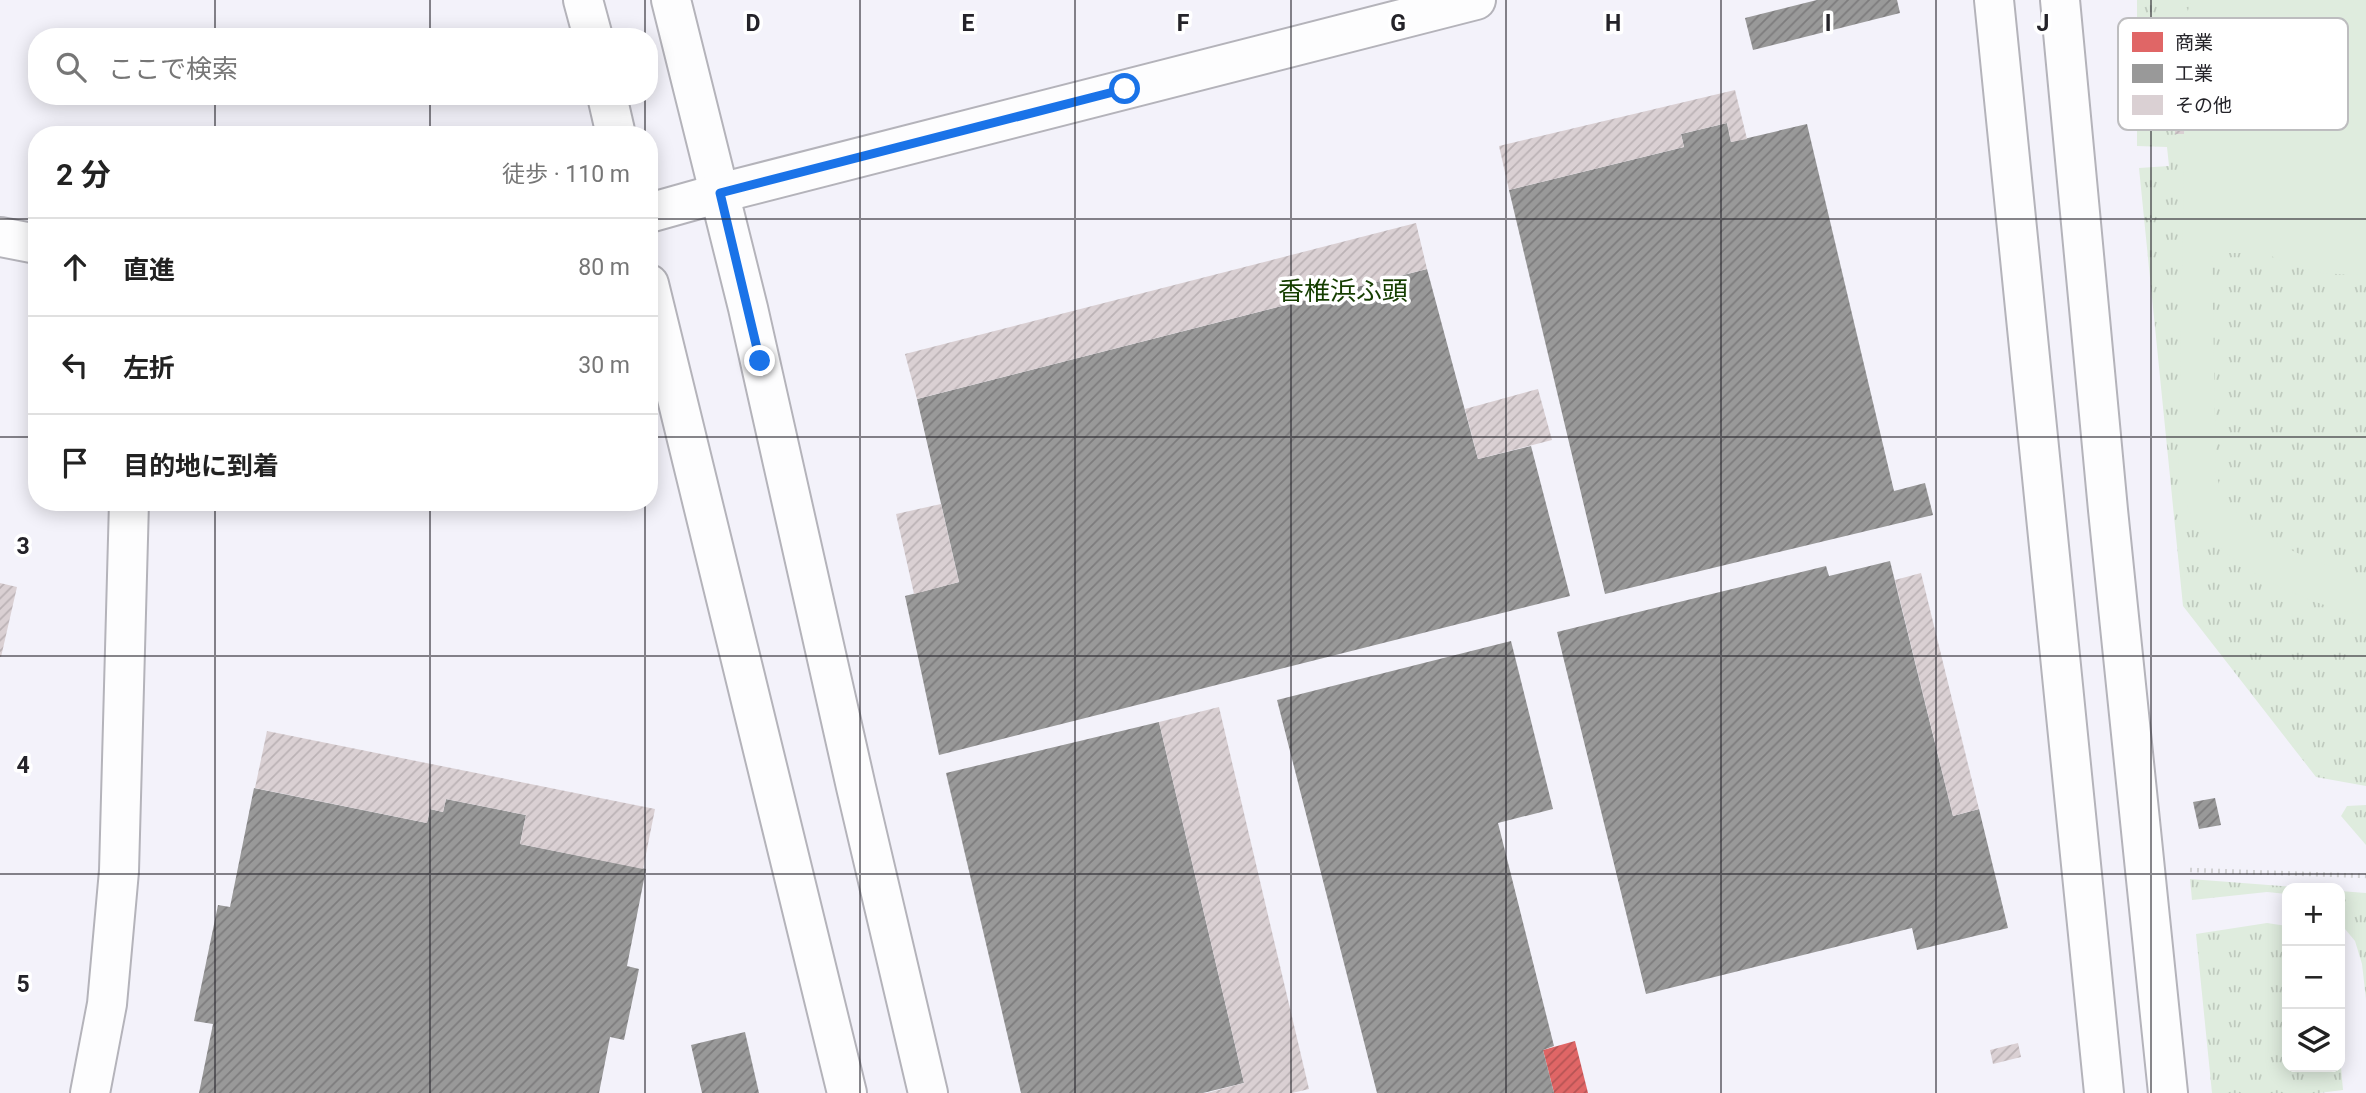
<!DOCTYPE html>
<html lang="ja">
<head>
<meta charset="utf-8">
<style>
  :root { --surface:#fff; --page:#f2f2f2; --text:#222; --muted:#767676; --line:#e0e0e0 }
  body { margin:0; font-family:Roboto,"Noto Sans JP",sans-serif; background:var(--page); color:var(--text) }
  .controls { position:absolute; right:21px; bottom:21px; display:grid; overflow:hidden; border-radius:14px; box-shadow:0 4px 18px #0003 }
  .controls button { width:63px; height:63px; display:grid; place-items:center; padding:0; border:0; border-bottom:2px solid var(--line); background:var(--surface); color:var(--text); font:35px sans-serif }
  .stop { position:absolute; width:21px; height:21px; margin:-16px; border:5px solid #1a73e8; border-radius:50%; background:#fff }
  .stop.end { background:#1a73e8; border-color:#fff; box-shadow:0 2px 7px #0008 }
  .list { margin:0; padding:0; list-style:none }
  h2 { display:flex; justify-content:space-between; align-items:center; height:91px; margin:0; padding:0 28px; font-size:30px }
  h2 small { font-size:23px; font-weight:400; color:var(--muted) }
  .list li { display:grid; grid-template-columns:46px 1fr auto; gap:21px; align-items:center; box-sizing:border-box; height:98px; padding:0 28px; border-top:2px solid var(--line) }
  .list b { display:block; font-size:26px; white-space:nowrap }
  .list em { font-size:23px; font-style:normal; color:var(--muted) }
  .icon { flex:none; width:38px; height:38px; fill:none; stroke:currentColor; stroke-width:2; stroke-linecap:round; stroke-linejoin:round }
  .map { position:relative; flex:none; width:2366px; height:1093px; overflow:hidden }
  .search { position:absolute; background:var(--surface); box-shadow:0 4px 18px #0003; left:28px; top:28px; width:630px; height:77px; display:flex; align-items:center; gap:18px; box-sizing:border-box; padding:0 24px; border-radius:28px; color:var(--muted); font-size:26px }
  .panel { position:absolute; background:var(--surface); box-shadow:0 4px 18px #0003; left:28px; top:126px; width:630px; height:385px; border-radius:28px }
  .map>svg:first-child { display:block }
  .grass { fill:url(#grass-tufts) }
  .pitch { fill:#dfecde }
  .shops { fill:url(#shops-hatch) }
  .industry { fill:url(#industry-hatch) }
  .building { fill:url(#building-hatch) }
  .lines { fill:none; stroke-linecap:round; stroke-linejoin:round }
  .minor-casing { stroke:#b4b3ba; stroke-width:42 }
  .tertiary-casing { stroke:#b4b3ba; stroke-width:42 }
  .path { stroke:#d2d2d4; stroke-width:4.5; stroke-dasharray:2 5; stroke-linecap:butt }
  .minor { stroke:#fdfdfe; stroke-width:38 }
  .tertiary { stroke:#fdfdfe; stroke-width:38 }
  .route { stroke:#1a73e8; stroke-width:9 }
  .grid { fill:none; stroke:#242329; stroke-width:2; stroke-opacity:0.55 }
  .labels { text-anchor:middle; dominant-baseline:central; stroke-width:7; stroke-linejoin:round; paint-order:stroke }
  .quarter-label { font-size:26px; fill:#153e00; stroke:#fff }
  .key { fill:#fff; stroke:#bdbdbf; stroke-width:2 }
  .key-label { font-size:19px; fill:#242329 }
  .grid-label { font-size:23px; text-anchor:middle; font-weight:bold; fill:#242329; stroke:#fff; stroke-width:7; stroke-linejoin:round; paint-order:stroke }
</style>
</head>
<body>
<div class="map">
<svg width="2366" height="1093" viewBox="0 0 2366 1093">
  <defs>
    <pattern id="grass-tufts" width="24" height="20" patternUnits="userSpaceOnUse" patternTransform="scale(1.75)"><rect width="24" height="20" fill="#dfecde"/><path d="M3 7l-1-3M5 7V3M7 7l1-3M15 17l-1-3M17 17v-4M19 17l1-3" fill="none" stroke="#bfcabe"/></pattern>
    <pattern id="shops-hatch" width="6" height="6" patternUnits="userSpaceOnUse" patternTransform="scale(1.75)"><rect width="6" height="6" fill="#e06666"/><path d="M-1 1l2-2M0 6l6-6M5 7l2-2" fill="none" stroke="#b55454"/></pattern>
    <pattern id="industry-hatch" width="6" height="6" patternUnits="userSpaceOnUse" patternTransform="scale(1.75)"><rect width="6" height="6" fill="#999"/><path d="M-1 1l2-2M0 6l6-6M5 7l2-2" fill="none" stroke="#7d7c7d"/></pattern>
    <pattern id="building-hatch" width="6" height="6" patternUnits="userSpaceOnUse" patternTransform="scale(1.75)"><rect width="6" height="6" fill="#dad0d3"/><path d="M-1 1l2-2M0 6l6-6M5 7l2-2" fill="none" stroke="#bbb2b5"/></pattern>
  </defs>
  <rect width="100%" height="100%" fill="#f3f2fa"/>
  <g class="grass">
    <polygon points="2137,0 2366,0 2366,786 2316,777 2183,606 2139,168 2169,166 2167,147 2137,146"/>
    <polygon points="2366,805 2366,845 2341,816 2347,806"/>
    <polygon points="2190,879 2307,888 2287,888 2287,894 2267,892 2192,900"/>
    <polygon points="2340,891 2366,893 2366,999 2362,964 2355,941 2340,923"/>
    <polygon points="2267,923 2287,926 2287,1067 2340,1067 2340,1056 2343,1090 2319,1093 2212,1093 2196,934"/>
  </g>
  <path class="pitch" d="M2191 0H2366V273L2352 275 2322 273 2292 266 2265 253H2212L2216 474C2218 481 2220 488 2223 495 2247 539 2321 564 2366 578V616C2305 604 2227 569 2192 516 2186 506 2183 492 2178 481L2187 14Z"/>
  <polygon class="shops" points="1575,1041 1588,1093 1554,1093 1543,1050"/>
  <g class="industry">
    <polygon points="1817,0 1897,0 1900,13 1753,50 1745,18"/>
    <polygon points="1727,123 1731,142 1807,124 1894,491 1925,483 1933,515 1605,594 1509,190 1684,147 1681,134"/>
    <polygon points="1427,269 1478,459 1531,446 1570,596 939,755 905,596 959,582 917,399"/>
    <polygon points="1890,561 1953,816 1979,809 2008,928 1917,950 1912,928 1646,994 1557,632 1826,566 1829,576"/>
    <polygon points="1511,641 1553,809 1498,823 1554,1046 1543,1050 1554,1093 1377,1093 1277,700"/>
    <polygon points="1159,722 1244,1083 1203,1093 1021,1093 946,773"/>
    <polygon points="254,788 427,823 430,809 443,812 446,799 526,815 520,844 646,869 627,966 639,969 624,1040 610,1037 599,1093 199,1093 213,1024 194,1021 218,905 230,907"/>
    <polygon points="2215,798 2221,825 2199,829 2193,802"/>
    <polygon points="745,1032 759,1093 702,1093 691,1045"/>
  </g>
  <g class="building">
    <polygon points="2176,68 2186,68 2184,134 2175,134"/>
    <polygon points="1735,90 1747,139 1731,142 1727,123 1681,134 1684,147 1509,190 1499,146"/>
    <polygon points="1416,223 1427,269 917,399 905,354"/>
    <polygon points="1538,389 1552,440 1478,459 1465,409"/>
    <polygon points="941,504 959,582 914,594 896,514"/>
    <polygon points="1921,573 1979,809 1953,816 1895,580"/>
    <polygon points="0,583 17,587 1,657 0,657"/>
    <polygon points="1219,707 1309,1089 1292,1093 1207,1093 1244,1083 1159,722"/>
    <polygon points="267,731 655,809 643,869 520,844 526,815 446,799 443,812 430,809 427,823 255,788"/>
    <polygon points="2018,1043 2021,1057 1993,1064 1990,1050"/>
  </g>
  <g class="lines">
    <defs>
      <polyline id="minor" points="90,1093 107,1004 119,871 129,502"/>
      <g id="tertiary">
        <polyline points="583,0 593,37"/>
        <polyline points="671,0 748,308 856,787 928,1093"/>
        <polyline points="1994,0 2104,1093"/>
        <polyline points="2060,0 2108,510 2168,1093"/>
        <polyline points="607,96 616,135"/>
        <polyline points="649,213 720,193 1476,0"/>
        <polyline points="0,237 37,244"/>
        <polyline points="649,284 847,1093"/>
      </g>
    </defs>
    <use href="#minor" class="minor-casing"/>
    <use href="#tertiary" class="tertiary-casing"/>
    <polyline class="path" points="2190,870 2366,876"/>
    <use href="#minor" class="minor"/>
    <use href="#tertiary" class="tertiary"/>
  </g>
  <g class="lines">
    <polyline class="route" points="760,361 720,193 1125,89"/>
  </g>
  <path class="grid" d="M215 0V37M430 0V37M645 0V37M860 0V1093M1075 0V1093M1291 0V1093M1506 0V1093M1721 0V1093M1936 0V1093M2151 0V1093M215 96V135M430 96V135M645 96V135M0 219H37M649 219H2366M0 437H37M649 437H2366M215 502V1093M430 502V1093M645 502V1093M0 656H2366M0 874H2366"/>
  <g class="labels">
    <g class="quarter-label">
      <text x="1343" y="291">香椎浜ふ頭</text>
    </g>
  </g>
  <rect x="2118" y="18" width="230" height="112" rx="10" class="key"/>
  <rect x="2132" y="32" width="31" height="20" fill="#e06666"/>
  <rect x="2132" y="64" width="31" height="19" fill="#999"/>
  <rect x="2132" y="95" width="31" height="20" fill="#dad0d3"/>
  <g class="key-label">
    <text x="2175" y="49">商業</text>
    <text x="2175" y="80">工業</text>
    <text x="2175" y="112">その他</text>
  </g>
  <g class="grid-label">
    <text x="753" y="31">D</text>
    <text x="968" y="31">E</text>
    <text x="1183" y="31">F</text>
    <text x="1398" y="31">G</text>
    <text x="1613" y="31">H</text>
    <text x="1828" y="31">I</text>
    <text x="2043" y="31">J</text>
    <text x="23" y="554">3</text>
    <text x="23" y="773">4</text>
    <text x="23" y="992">5</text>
  </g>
</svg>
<div class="controls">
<button>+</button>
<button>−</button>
<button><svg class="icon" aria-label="layers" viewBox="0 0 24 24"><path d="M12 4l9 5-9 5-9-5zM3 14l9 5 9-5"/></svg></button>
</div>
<div class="stop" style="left:1125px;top:89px"></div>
<div class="stop end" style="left:760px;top:361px"></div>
<div class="search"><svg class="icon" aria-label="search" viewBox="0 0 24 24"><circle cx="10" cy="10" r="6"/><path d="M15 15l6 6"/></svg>ここで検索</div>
<section class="panel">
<h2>2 分<small>徒歩 · 110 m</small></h2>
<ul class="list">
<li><svg class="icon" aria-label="ahead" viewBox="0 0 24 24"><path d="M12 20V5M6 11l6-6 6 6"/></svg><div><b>直進</b></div><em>80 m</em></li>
<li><svg class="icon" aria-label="left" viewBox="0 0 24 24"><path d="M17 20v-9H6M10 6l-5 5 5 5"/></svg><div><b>左折</b></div><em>30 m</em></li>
<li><svg class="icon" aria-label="arrive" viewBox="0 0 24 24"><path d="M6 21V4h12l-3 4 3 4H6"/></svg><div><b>目的地に到着</b></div></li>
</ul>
</section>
</div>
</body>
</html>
